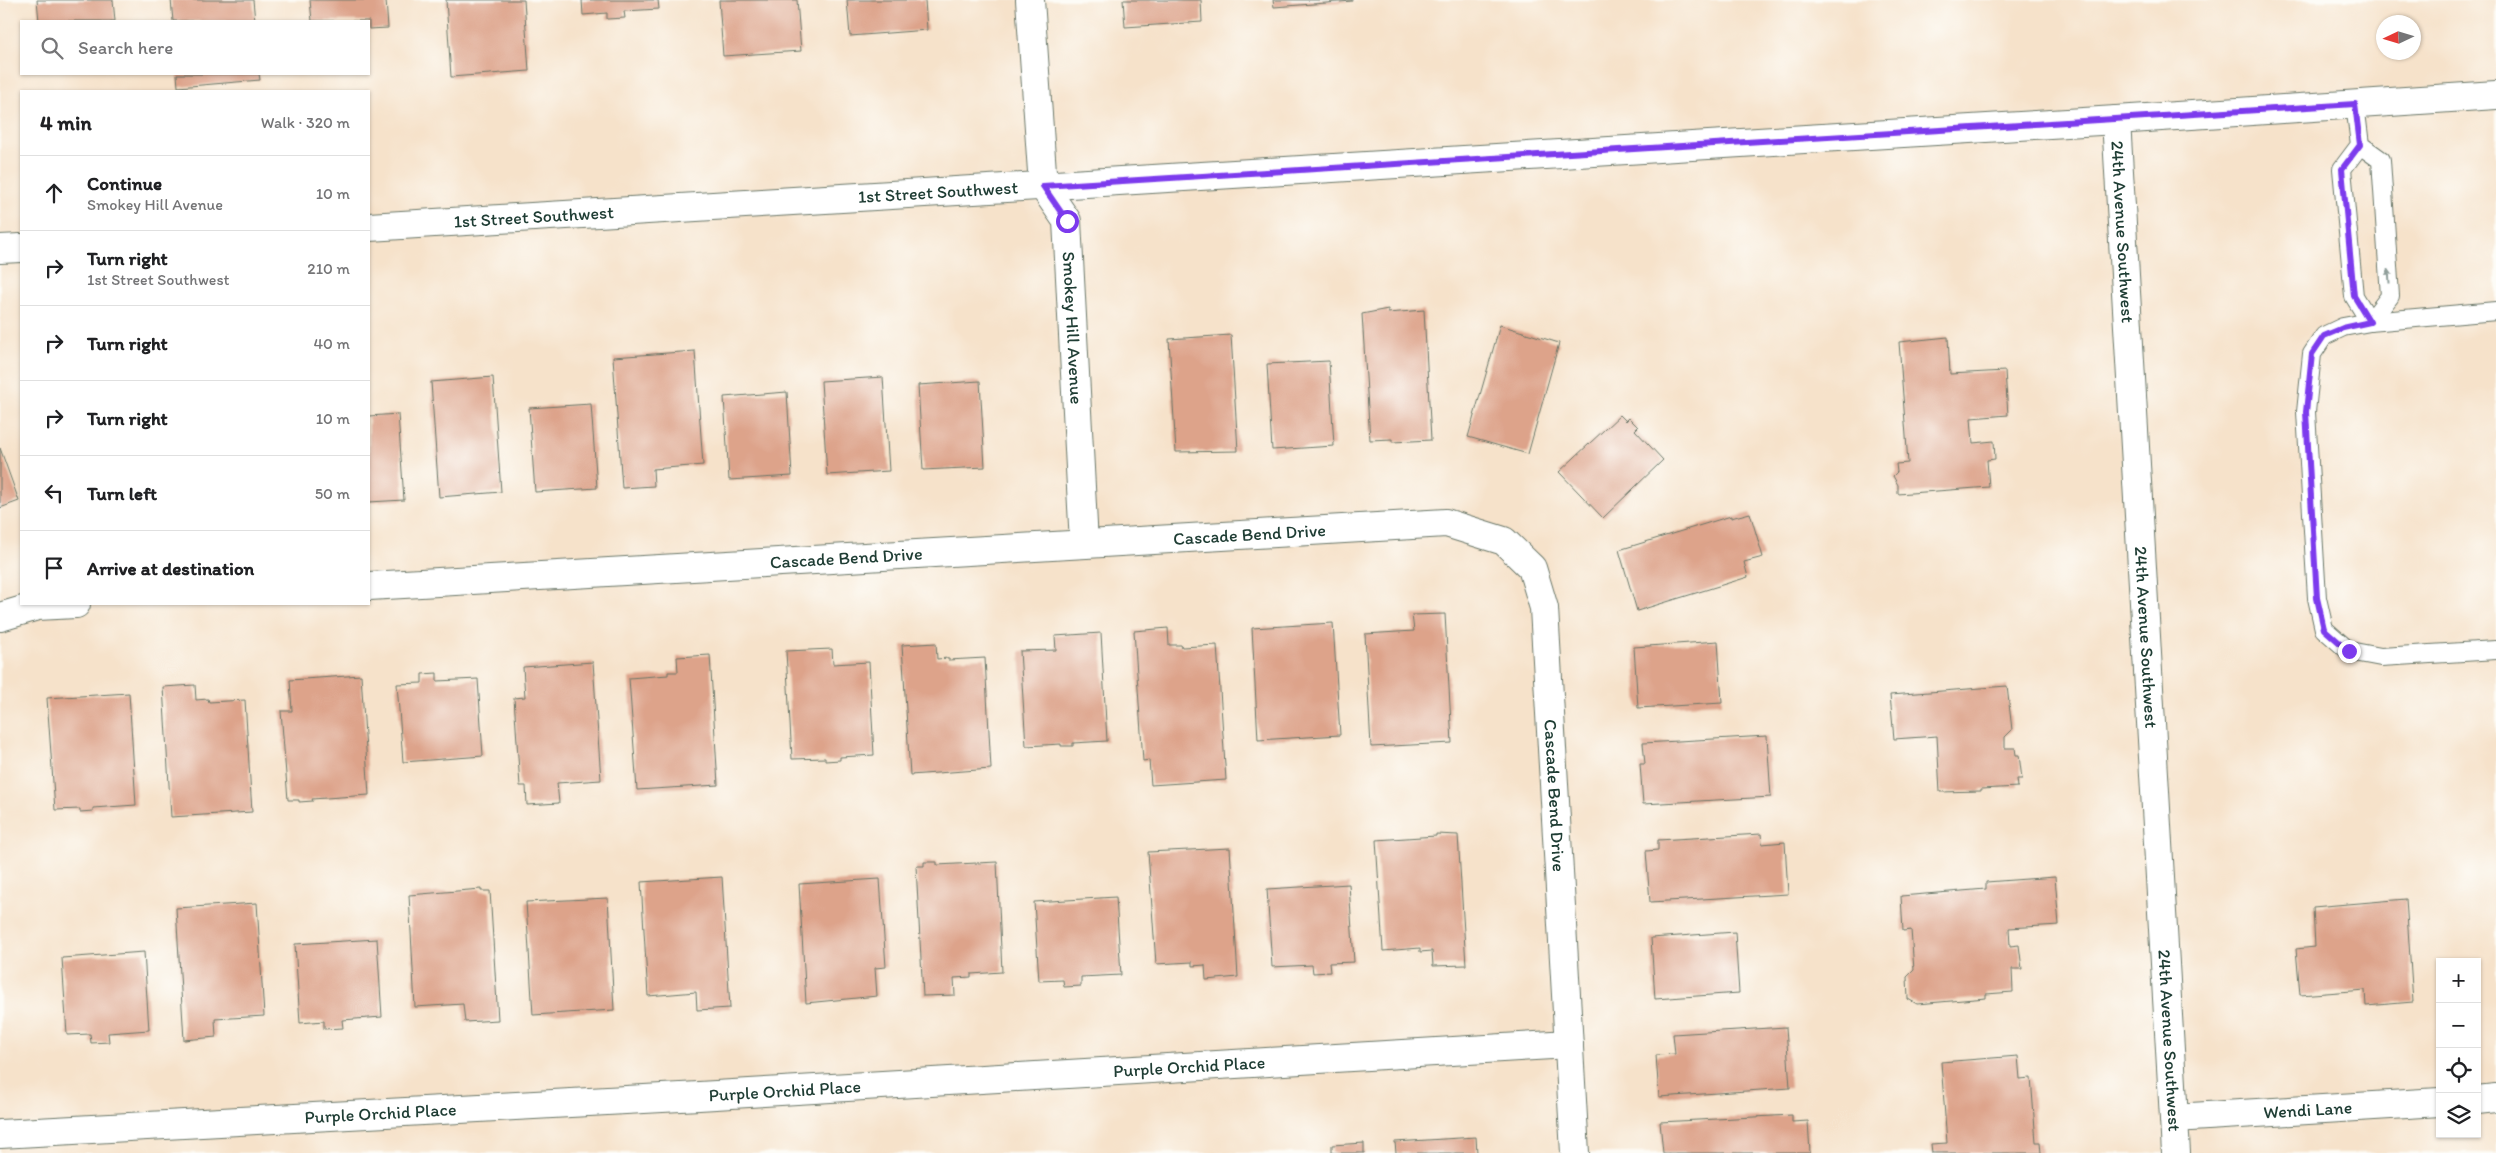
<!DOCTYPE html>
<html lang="en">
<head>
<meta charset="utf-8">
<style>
  :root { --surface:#fff; --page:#f6f6f6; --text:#202124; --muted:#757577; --line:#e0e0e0 }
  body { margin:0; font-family:Itim,sans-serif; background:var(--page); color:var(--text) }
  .controls { position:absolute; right:15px; bottom:15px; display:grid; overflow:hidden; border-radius:0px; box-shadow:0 1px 4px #0004 }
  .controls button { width:45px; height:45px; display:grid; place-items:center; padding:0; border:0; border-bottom:1px solid var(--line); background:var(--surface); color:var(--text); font:25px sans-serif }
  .compass { position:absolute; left:2376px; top:15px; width:45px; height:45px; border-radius:50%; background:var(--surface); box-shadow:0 1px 4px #0004; rotate:266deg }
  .stop { position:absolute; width:15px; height:15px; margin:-11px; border:4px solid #7c3aed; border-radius:50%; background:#fff }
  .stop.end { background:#7c3aed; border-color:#fff; box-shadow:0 1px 5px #0008 }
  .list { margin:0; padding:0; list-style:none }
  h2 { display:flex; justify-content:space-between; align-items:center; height:65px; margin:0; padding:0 20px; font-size:21px }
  h2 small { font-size:16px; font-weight:400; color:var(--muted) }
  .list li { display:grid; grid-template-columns:32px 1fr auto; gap:15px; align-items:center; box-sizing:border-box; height:75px; padding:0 20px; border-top:1px solid var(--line) }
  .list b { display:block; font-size:19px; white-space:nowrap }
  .list p { margin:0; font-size:16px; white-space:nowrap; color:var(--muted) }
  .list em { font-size:16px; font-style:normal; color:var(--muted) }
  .icon { flex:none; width:28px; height:28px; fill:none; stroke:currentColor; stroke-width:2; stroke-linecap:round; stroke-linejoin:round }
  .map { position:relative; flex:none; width:2496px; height:1153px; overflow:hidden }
  .search { position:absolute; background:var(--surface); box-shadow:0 1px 4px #0004; left:20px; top:20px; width:350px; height:55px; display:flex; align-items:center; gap:12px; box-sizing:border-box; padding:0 18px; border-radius:0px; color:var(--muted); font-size:19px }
  .panel { position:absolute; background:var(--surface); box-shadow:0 1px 4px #0004; left:20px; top:90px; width:350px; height:515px; border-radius:0px }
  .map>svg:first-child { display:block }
  .building { fill:#dda38a }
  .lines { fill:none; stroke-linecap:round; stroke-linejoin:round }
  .lane-casing { stroke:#6a7768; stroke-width:20 }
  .street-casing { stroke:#6a7768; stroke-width:30 }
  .lane { stroke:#fff; stroke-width:18 }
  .street { stroke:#fff; stroke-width:28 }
  .oneway { fill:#8f9e9a }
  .route { stroke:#7c3aed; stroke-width:6 }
  .labels { text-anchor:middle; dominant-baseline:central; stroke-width:4; stroke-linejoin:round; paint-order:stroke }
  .street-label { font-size:18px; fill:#1f3d34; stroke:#fdfcf7 }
</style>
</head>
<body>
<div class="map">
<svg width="2496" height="1153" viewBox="0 0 2496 1153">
  <rect width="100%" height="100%" fill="#fdfcf7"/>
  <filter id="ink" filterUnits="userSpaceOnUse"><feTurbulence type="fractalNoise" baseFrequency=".02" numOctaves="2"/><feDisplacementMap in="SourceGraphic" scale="10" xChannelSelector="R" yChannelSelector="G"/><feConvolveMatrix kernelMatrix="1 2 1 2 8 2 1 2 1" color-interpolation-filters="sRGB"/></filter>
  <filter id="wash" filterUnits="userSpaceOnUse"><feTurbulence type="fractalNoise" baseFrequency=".0096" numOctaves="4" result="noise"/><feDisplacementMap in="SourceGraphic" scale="20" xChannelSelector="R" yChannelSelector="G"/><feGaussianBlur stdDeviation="1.12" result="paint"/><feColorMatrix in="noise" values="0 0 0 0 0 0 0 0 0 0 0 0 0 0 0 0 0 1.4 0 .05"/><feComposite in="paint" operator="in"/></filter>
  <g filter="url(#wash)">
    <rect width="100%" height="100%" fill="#f6e2ca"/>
    <g id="blocks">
      <g class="building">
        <polygon points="37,0 113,0 115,21 39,21"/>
        <polygon points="171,0 253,0 255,21 173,21"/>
        <polygon points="310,0 386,0 388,28 369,29 369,21 312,21"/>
        <polygon points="446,0 524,0 529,71 451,77"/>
        <polygon points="582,0 658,0 659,9 624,11 625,18 607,19 607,13 583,15"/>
        <polygon points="719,0 797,0 801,51 723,56"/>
        <polygon points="847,0 925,0 927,30 850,36"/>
        <polygon points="1123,0 1201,0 1202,22 1125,27"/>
        <polygon points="1273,0 1352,0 1352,1 1274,7"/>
        <polygon points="177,74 259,74 260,80 178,87"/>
        <polygon points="1388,309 1388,313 1424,310 1431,440 1392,442 1392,439 1370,440 1362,314"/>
        <polygon points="1500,325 1559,343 1528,454 1468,437"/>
        <polygon points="1231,335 1238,451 1176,452 1169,339"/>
        <polygon points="1948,337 1950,374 2005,371 2008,415 1971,418 1973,443 1994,441 1995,459 1987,460 1989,487 1898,494 1898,485 1893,476 1897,472 1896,464 1908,463 1899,342"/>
        <polygon points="695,351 703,465 653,469 654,486 622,488 613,357"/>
        <polygon points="1329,361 1334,446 1272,450 1267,364"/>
        <polygon points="493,377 501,492 439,497 431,382"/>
        <polygon points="883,377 889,471 827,475 821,381"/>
        <polygon points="980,381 985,467 923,470 918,385"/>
        <polygon points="787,392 792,476 729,480 724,397"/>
        <polygon points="591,404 597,488 535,492 529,408"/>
        <polygon points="398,414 404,500 369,502 369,416"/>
        <polygon points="1620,415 1626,421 1629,418 1638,427 1635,430 1663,460 1603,518 1559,472"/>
        <polygon points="0,448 19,501 0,508"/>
        <polygon points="1750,513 1763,557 1744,562 1748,577 1637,611 1619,550 1731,516 1731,518"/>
        <polygon points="1445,614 1452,743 1371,747 1365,634 1414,631 1412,615"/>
        <polygon points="1333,623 1340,735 1258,740 1252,628"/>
        <polygon points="1168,628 1169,645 1181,645 1182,647 1217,645 1226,780 1151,785 1149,760 1143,761 1134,631"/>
        <polygon points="1101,633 1107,741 1073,743 1073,746 1061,746 1061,744 1026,746 1020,651 1056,650 1055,636"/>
        <polygon points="1718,641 1722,703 1638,708 1634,647"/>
        <polygon points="936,643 937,659 948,658 948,660 985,658 991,769 910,775 902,645"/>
        <polygon points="832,649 833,664 869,662 874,755 840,757 840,760 825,761 825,758 792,759 786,651"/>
        <polygon points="710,655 718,785 637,790 629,678 668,675 668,672 678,672 677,657"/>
        <polygon points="593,662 601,780 557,783 559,803 527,805 526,786 520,786 514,698 525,697 523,667"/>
        <polygon points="437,673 437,681 478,679 483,756 403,762 397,684 422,683 422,674"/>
        <polygon points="361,675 369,795 312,799 313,801 299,802 299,800 288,800 281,711 292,711 290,680"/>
        <polygon points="195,685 196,700 208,699 209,702 245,700 252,812 171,817 163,687"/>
        <polygon points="2007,686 2012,730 2005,737 2005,748 2015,748 2016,755 2019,755 2022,779 2017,779 2018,787 1981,789 1981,791 1940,792 1937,736 1894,739 1890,695"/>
        <polygon points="129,693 136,805 93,808 93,811 80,812 80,809 55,810 47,698"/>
        <polygon points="1767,736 1771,797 1643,804 1640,764 1645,764 1643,743"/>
        <polygon points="1436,834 1458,835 1466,965 1433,966 1432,951 1420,952 1420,948 1383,951 1376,840 1436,836"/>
        <polygon points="1761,834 1762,844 1785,842 1788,894 1650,902 1646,851 1658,850 1658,840"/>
        <polygon points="1230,848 1238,977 1206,980 1205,965 1192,966 1192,962 1156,964 1148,852"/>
        <polygon points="924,862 937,862 937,865 997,862 1002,972 971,974 971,977 954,978 955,995 923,996 916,866 924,866"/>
        <polygon points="722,877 730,1008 697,1010 696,992 648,996 641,882"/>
        <polygon points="2055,877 2059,925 2009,928 2010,946 2019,945 2022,969 2012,969 2013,992 1986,994 1986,998 1917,1004 1908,999 1907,977 1914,970 1911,930 1903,931 1901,896 1986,889 1986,882"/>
        <polygon points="880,879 886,967 875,968 877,996 806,1003 799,884"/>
        <polygon points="1349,884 1354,962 1329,963 1330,972 1313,973 1312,965 1272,967 1267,889"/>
        <polygon points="481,889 481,891 490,891 498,1020 465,1022 463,1004 415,1007 409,895"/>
        <polygon points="1116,897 1121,975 1081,977 1081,986 1064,987 1063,980 1039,981 1034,902"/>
        <polygon points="608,898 614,1010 533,1015 526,902"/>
        <polygon points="2406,899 2413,1002 2366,1006 2365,990 2300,995 2296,949 2315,947 2313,907"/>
        <polygon points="257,903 264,1016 215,1019 216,1037 184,1040 176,908"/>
        <polygon points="1735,932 1739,993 1655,999 1651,938"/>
        <polygon points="377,939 382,1017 342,1020 343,1028 324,1029 324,1021 300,1023 295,944"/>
        <polygon points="144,952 149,1030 108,1033 109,1042 91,1043 90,1034 67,1035 62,958"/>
        <polygon points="1786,1027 1790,1088 1659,1097 1656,1055 1675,1054 1673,1034"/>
        <polygon points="2018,1056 2020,1079 2031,1078 2036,1142 2040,1142 2041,1153 1932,1153 1931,1144 1947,1143 1941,1062"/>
        <polygon points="1792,1115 1792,1122 1808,1121 1810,1153 1663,1153 1660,1122"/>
        <polygon points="1476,1137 1477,1153 1396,1153 1395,1142"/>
        <polygon points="1364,1143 1364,1153 1332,1153 1332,1145"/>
      </g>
    </g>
  </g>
  <g filter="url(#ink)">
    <use href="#blocks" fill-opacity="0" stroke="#6a7768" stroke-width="1"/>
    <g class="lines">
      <defs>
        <g id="lane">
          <polyline points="2355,104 2360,145 2342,169 2354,296 2370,322 2390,296 2381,160 2360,145"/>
          <polyline points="2496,311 2370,322 2343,327 2324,336 2312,354 2306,412 2317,598 2324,629 2349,651 2381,657 2496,650"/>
        </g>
        <g id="street">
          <path id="s1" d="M1030 0 1043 186 1067 221 1084 544"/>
          <path id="s2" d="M2116 120 2176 1153"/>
          <path id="s3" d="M369 227 2116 120 2496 95"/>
          <polyline points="0,249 21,248"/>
          <path id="s4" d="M369 586 1446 523 1504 541 1532 568 1544 608 1575 1153"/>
          <polyline points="0,617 37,606 76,604"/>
          <polyline points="2477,1100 2496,1098"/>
          <path id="s5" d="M2174 1118 2440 1102"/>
          <path id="s6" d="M0 1134 699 1096 1569 1044"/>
        </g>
      </defs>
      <use href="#lane" class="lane-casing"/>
      <use href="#street" class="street-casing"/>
      <use href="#lane" class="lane"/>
      <use href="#street" class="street"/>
    </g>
    <defs><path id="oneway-solid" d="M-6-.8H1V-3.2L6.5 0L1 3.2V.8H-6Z" transform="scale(1.25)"/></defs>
    <use class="oneway" href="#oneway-solid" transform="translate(2389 276) rotate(-94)"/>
  </g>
  <g class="lines" filter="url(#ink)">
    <polyline class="route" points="1067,221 1043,186 2355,104 2360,145 2342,169 2354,296 2370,322 2343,328 2324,336 2312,354 2306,412 2317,598 2324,629 2349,651"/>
  </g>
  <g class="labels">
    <g class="street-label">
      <text stroke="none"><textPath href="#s3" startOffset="570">1st Street Southwest</textPath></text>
      <text stroke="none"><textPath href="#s3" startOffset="165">1st Street Southwest</textPath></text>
      <text stroke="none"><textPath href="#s2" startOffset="112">24th Avenue Southwest</textPath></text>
      <text stroke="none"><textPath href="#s1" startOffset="336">Smokey Hill Avenue</textPath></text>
      <text stroke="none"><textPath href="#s4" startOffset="882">Cascade Bend Drive</textPath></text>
      <text stroke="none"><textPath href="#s4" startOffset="478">Cascade Bend Drive</textPath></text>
      <text stroke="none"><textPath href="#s2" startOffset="518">24th Avenue Southwest</textPath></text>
      <text stroke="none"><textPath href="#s4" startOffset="1408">Cascade Bend Drive</textPath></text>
      <text stroke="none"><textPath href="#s2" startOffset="922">24th Avenue Southwest</textPath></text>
      <text stroke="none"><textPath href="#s6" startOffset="1191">Purple Orchid Place</textPath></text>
      <text stroke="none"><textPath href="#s6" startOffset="786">Purple Orchid Place</textPath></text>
      <text stroke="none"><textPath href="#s5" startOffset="134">Wendi Lane</textPath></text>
      <text stroke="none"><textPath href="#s6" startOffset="381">Purple Orchid Place</textPath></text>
    </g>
  </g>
</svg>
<div class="controls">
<button>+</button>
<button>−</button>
<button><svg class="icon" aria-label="locate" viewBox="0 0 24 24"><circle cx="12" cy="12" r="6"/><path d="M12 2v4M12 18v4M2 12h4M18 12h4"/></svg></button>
<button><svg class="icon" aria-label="layers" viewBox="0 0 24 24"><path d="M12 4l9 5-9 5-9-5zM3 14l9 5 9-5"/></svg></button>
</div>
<svg class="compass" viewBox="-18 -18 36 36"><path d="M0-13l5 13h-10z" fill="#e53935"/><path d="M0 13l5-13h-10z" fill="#757577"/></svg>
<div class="stop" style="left:1067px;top:221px"></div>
<div class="stop end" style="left:2349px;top:651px"></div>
<div class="search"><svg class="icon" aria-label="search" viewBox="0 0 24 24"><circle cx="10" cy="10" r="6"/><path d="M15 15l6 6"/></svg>Search here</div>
<section class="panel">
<h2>4 min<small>Walk · 320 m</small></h2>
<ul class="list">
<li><svg class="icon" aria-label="ahead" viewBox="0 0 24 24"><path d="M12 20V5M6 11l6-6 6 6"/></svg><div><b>Continue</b><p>Smokey Hill Avenue</p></div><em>10 m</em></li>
<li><svg class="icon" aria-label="right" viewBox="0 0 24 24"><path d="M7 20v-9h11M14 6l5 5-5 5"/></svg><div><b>Turn right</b><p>1st Street Southwest</p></div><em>210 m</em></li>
<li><svg class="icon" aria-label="right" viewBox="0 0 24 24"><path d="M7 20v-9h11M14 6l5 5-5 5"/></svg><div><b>Turn right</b></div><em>40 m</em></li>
<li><svg class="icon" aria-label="right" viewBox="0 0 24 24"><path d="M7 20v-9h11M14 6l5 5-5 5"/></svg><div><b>Turn right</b></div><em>10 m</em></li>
<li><svg class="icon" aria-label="left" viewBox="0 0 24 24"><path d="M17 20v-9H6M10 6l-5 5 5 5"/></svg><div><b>Turn left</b></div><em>50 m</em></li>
<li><svg class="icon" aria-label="arrive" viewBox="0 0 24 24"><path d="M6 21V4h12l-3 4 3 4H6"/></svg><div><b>Arrive at destination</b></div></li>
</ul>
</section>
</div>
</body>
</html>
